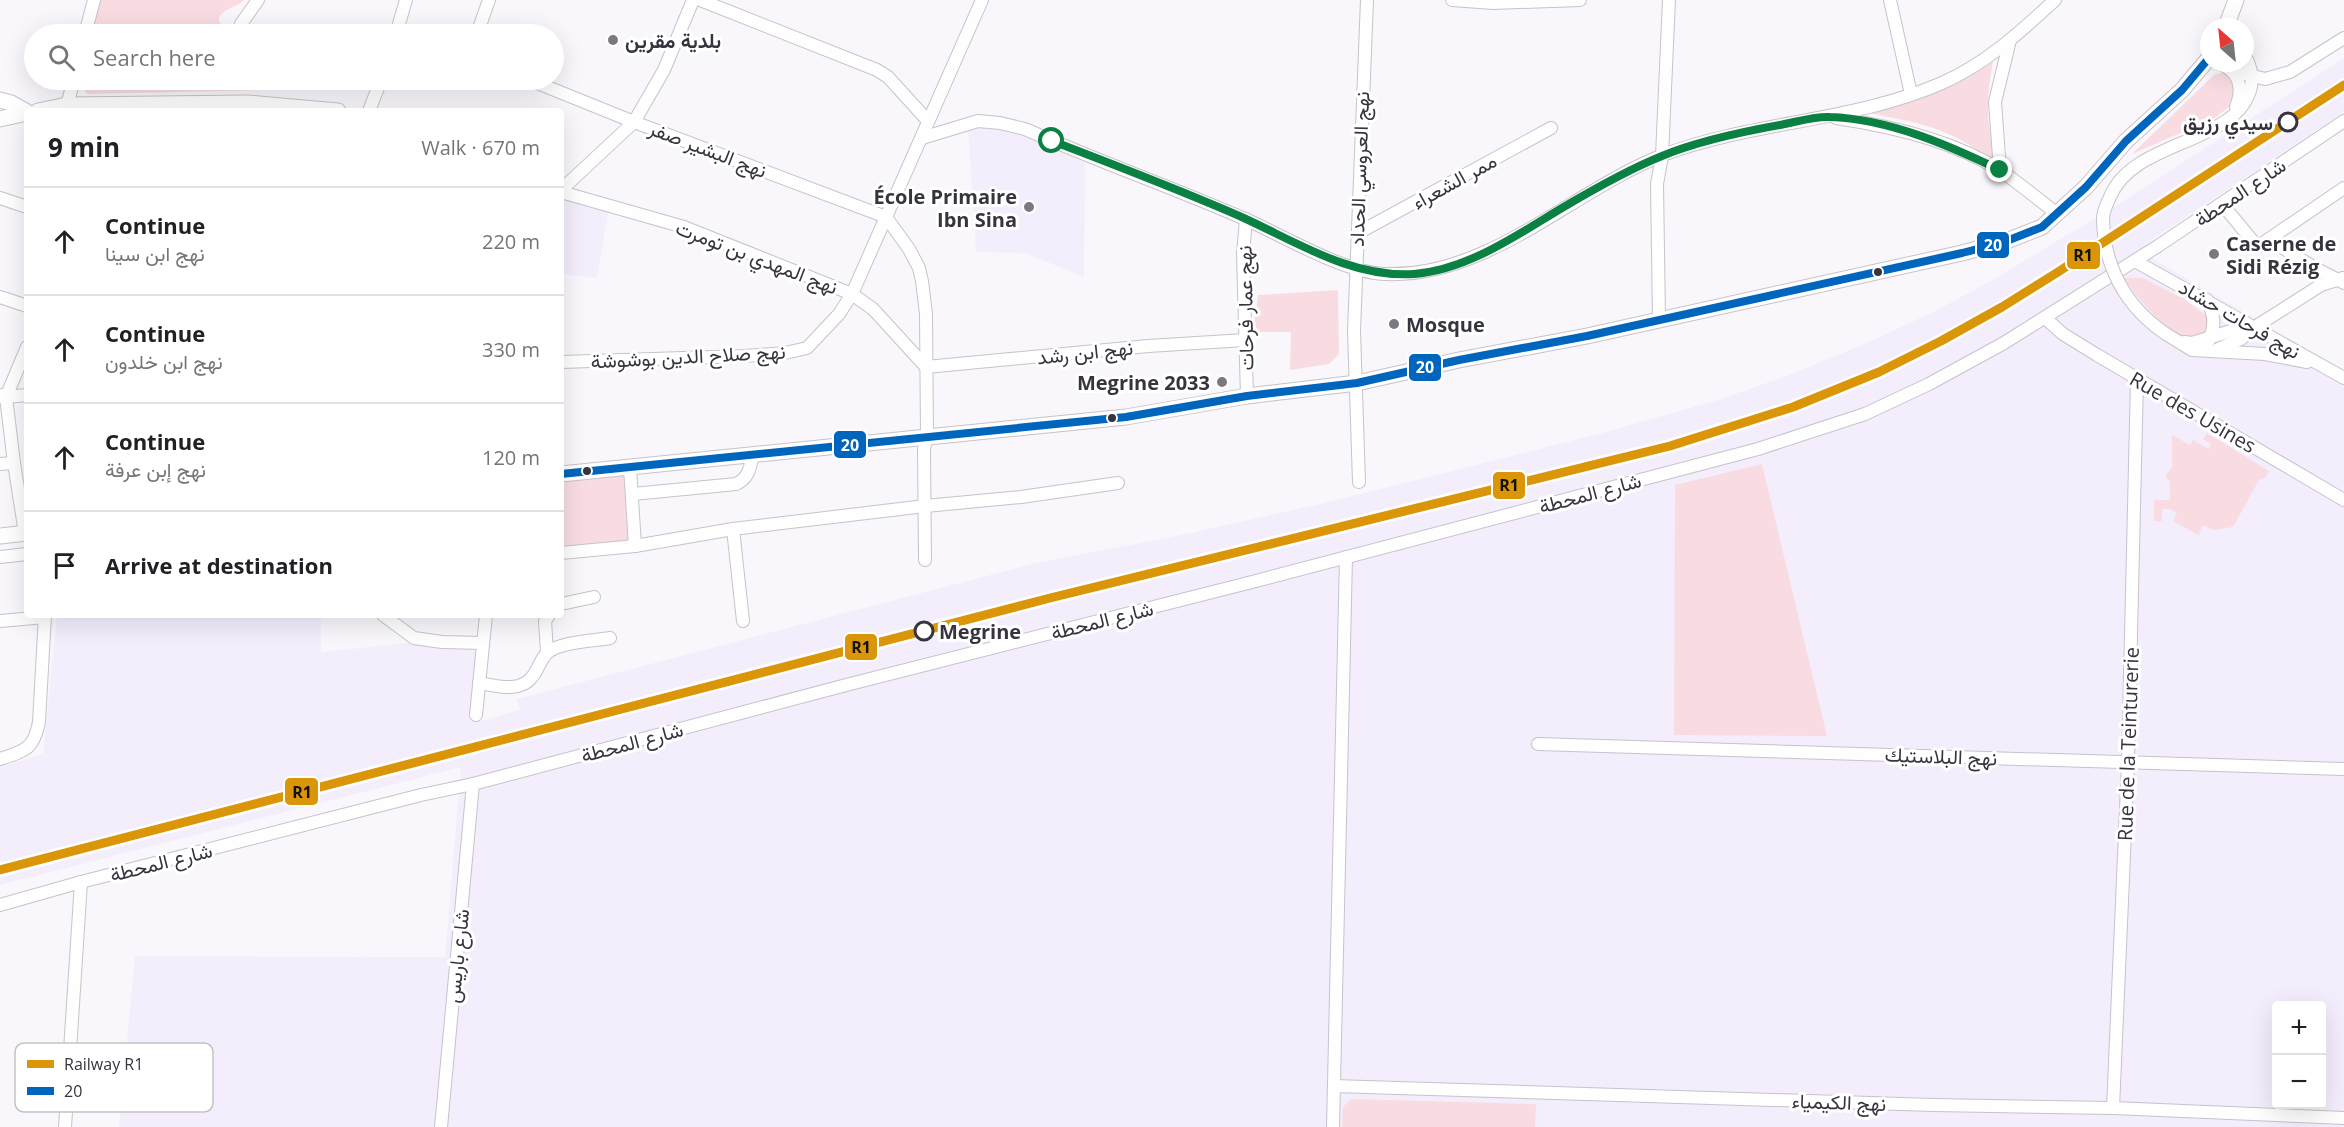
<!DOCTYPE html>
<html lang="en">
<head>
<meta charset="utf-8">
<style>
  :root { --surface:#fff; --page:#f2f2f2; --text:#202124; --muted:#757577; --line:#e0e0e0 }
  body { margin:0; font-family:"Open Sans",Vazirmatn,sans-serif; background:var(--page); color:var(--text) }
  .controls { position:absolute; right:18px; bottom:18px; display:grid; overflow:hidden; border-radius:6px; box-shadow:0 6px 24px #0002 }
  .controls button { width:54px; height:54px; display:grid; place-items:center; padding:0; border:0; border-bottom:2px solid var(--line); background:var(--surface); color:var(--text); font:30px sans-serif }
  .compass { position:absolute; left:2200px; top:18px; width:54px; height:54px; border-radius:50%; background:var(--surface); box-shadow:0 6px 24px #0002; rotate:333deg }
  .stop { position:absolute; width:18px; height:18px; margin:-14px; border:4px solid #0b8043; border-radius:50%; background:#fff }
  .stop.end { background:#0b8043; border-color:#fff; box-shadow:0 2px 6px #0008 }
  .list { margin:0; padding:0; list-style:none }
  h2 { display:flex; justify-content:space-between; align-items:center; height:78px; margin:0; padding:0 24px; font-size:26px }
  h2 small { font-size:20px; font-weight:400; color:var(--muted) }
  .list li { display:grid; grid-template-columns:39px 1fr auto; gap:18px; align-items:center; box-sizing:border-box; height:108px; padding:0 24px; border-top:2px solid var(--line) }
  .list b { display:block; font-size:22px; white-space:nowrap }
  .list p { margin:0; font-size:20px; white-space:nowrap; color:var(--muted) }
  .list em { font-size:20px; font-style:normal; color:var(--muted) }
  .icon { flex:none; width:33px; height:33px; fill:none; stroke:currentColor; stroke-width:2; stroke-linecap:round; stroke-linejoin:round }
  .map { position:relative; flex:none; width:2344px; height:1127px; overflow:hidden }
  .search { position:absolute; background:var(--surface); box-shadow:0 6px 24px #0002; left:24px; top:24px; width:540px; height:66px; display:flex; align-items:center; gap:15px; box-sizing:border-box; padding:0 21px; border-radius:33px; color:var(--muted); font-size:22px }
  .panel { position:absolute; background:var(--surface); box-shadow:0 6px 24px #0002; left:24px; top:108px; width:540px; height:510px; border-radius:6px }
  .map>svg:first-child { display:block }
  .built { fill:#f4eefc; fill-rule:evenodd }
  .green { fill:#f8dce2 }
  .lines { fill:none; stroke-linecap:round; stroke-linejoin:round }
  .minor-casing { stroke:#c6c3ca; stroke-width:14 }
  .tertiary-casing { stroke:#c6c3ca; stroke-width:17 }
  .minor { stroke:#fefefe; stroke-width:12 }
  .tertiary { stroke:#fefefe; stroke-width:15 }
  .minor-bridge-casing { stroke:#c6c3ca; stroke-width:14; stroke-linecap:butt }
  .minor-bridge { stroke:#fefefe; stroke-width:12 }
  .bus-1-casing { stroke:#fff; stroke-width:12 }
  .bus-1 { stroke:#0065bd; stroke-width:8 }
  .rail-1-casing { stroke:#fff; stroke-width:14 }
  .rail-1 { stroke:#da9509; stroke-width:9 }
  .route { stroke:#0b8043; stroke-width:8 }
  .poi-dot { fill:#7c7881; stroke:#fff; stroke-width:2 }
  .stop-dot { fill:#fff; stroke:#38343f; stroke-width:3 }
  .bus-dot { fill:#38343f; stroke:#fff; stroke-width:2 }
  .labels { text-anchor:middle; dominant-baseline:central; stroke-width:6; stroke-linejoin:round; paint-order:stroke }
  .poi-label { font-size:20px; font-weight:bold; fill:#38343f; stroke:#fff; text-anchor:start }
  .stop-label { font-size:20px; font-weight:bold; fill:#38343f; stroke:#fff; text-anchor:end }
  .street-label { font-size:20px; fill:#38343f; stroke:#fff }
  .key { fill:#fff; stroke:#c3c2c5; stroke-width:1.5 }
  .key-label { font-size:16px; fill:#38343f }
  .line-badge { stroke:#fff; stroke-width:2 }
  .badge-label { font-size:16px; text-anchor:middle; font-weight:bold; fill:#fff }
  .pale-badge-label { font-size:16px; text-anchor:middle; font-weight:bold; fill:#111 }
</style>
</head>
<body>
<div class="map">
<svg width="2344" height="1127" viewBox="0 0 2344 1127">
  <rect width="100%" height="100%" fill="#f9f7fb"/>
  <g class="built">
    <path d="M2344 58V112L2145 244 2152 258 2344 371V1127H119L135 956 445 957 461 767 0 885V767L43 754 57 615H321V652L477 636 473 723 520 710 517 699 1032 564 1186 534 1329 502 1606 432 1721 399 1781 378 1867 343 1939 309 1989 282 2119 204ZM2276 1006H2322V1104H2276Z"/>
    <polygon points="968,126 1007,129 1085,163 1084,277 1025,253 976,252"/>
    <polygon points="561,198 609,206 597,278 561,274"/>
  </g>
  <g class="green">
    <path d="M97 0H244C236 9 202 13 230 32L238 29 242 34H89Z"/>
    <path d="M1993 62C1984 110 1987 125 2000 170 1990 162 1981 153 1971 146 1942 126 1903 120 1869 113 1914 103 1954 88 1993 62Z"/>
    <polygon points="2224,72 2235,81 2233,104 2213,119 2132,154 2214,75"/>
    <polygon points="80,80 273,80 270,90 87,94 80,84"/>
    <path d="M2124 278H2143L2184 299 2209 318 2210 326C2207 330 2205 335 2201 337 2177 350 2135 294 2124 278Z"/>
    <polygon points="1338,290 1339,354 1329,364 1290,370 1291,332 1253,332 1258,295"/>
    <polygon points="2207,433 2269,471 2266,477 2259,480 2233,527 2213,530 2203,525 2198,535 2173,521 2177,513 2170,509 2162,509 2162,521 2154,521 2154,500 2170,500 2170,481 2165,477 2172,467 2172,435 2190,445 2193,440 2209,449 2211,444 2203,439"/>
    <polygon points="1762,464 1827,736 1674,735 1675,485"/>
    <polygon points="624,472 637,540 561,549 561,478"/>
    <polygon points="1351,1099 1536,1104 1535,1127 1342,1127 1343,1107"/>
  </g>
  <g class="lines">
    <defs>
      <g id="minor">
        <polyline points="700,0 877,70 888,77 928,121"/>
        <polyline points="1452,0 1493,3 1580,0"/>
        <polyline points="1890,0 1911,94"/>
        <polyline points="241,24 258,0"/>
        <polyline points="85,34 94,0"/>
        <polyline points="396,34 406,0"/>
        <polyline points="477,34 489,0"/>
        <path d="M2218 63C2239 70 2244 87 2236 107"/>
        <polyline points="2233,71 2265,79 2290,72 2344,38"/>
        <polyline points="530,80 634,122 886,217 909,249 919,268 922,281 926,314 927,436 924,449 925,560"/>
        <polyline points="67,105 74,80"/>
        <polyline points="369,111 381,80"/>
        <path d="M1836 118C1891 126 1953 140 2001 171 2020 184 2038 199 2056 213"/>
        <path d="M922 138 978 121 1000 123 1025 129C1097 161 1172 187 1245 219 1284 236 1344 273 1386 274 1488 278 1572 191 1663 155 1753 121 1853 122 1942 83 1986 64 2020 32 2055 0"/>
        <polyline points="2000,170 1995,102 2010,40"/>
        <polyline points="561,190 634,122 664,70 693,0"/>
        <polyline points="561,192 684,227 852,294 873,309 926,367 1148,346 1245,340"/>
        <polyline points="0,198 27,207"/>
        <polyline points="2222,204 2256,245 2259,246 2269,239 2313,267 2344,283"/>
        <polyline points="1246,219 1243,254 1247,396"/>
        <path d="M2103 219C2103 210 2107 204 2110 197 2133 139 2238 145 2251 87 2253 75 2251 66 2245 56"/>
        <polyline points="1358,233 1551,128"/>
        <polyline points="2269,239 2344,188"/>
        <polyline points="2135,261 2344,378"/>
        <polyline points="0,297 27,306"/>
        <path d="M2207 300C2214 315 2216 324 2209 340"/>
        <polyline points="1659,318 1657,184 1662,156 1669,0"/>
        <polyline points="2045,318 2063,334 2097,355 2344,500"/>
        <polyline points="2166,334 2192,350 2265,354 2307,362"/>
        <polyline points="2184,342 2192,343 2231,331 2254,327"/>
        <polyline points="2216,350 2241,339 2255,327 2321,285 2343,278"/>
        <polyline points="561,362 744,356 785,353 807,348 839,314 852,294 982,0"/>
        <polyline points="2,395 6,397 27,395"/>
        <polyline points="0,397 6,397 14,463"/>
        <polyline points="6,397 27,347"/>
        <polyline points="0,464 14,463 25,533"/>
        <polyline points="630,467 635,546"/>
        <polyline points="1359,482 1354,331 1367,0"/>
        <path d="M633 494 736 484C749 478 750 468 753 454"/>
        <polyline points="733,529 743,621"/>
        <polyline points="561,553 635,546 733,529 925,506 1021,497 1118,483"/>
        <polyline points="0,557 27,554"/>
        <polyline points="561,604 594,597"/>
        <polyline points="383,615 414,638 442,642 483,643"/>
        <polyline points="0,621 45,617"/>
        <polyline points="547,652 545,621 549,615"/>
        <path d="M479 683C496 686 520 693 532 677 538 670 540 660 547 653 559 642 593 641 610 638"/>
        <polyline points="476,715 486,615"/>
        <polyline points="1538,744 2344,769"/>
        <path d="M0 759C25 751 34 749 39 722L45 615"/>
        <polyline points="0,905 81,882 421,795 473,784 850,684 1256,581 1758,449 1865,414 1929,384 2004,343 2158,246 2344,121"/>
        <polyline points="1334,1086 1933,1105 2113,1108 2344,1118"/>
        <polyline points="2113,1108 2128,763 2137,379"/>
        <polyline points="65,1127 81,882"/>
        <polyline points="441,1127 473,784"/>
        <polyline points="1333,1127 1346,557"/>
      </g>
      <g id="tertiary">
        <polyline points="2226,27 2236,0"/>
        <polyline points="0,100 11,103 27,112"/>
        <polyline points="38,111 67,105 247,103 338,111"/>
        <polyline points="0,119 27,113"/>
        <polyline points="561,474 1126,417 1247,396 1357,383 1459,360 1587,336 1962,253 2004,242 2042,227 2086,187 2126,141 2182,90 2209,58"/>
        <polyline points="0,536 27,533"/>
      </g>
    </defs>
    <use href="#minor" class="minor-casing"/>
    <use href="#tertiary" class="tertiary-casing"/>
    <use href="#minor" class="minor"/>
    <use href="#tertiary" class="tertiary"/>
    <defs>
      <path id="minor-bridge" d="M2103 219C2104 267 2126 307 2166 334"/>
    </defs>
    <use href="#minor-bridge" class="minor-bridge-casing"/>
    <use href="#minor-bridge" class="minor-bridge"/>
    <defs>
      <polyline id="bus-1" points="561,474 1126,417 1247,396 1357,383 1459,360 1587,336 1962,253 2004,242 2042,227 2086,187 2126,141 2182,90 2209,58"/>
    </defs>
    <use href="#bus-1" class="bus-1-casing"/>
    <use href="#bus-1" class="bus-1"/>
    <defs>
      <polyline id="rail-1" points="0,870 1050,598 1670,446 1793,407 1879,372 1941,341 2002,307 2058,272 2344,85"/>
    </defs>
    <use href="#rail-1" class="rail-1-casing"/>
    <use href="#rail-1" class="rail-1"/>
  </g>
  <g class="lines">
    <path class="route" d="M1052 141C1117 166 1183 191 1246 219 1300 244 1353 278 1414 274 1467 270 1517 235 1562 208 1594 189 1627 170 1662 156 1698 141 1741 132 1780 125 1796 122 1814 116 1830 117 1889 119 1948 145 2000 170"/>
  </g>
  <g class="poi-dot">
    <circle cx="613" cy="40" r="6"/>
    <circle cx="1029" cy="207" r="6"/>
    <circle cx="2214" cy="254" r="6"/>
    <circle cx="1394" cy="324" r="6"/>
    <circle cx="1222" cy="382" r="6"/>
  </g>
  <g class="stop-dot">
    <circle cx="2288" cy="122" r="9"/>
    <circle cx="924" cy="631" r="9"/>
  </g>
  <g class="bus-dot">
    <circle cx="1878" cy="272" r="5"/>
    <circle cx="1112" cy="418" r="5"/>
    <circle cx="587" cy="471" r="5"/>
  </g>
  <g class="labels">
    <g class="poi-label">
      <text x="625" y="40">بلدية مقرين</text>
      <text x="1017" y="196" text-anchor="end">École Primaire<tspan x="1017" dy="23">Ibn Sina</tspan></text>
      <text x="2226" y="243">Caserne de<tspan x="2226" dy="23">Sidi Rézig</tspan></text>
      <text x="1406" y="324">Mosque</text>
      <text x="1210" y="382" text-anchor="end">Megrine 2033</text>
    </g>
    <g class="stop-label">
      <text x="2273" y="122">سيدي رزيق</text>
      <text x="939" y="631" text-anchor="start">Megrine</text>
    </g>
    <g class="street-label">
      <text transform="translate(708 149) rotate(21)">نهج البشير صفر</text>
      <text transform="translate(1359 169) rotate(-88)">نهج العروسي الحداد</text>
      <text transform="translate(1454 181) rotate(-29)">ممر الشعراء</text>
      <text transform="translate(2240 192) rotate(-34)">شارع المحطة</text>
      <text transform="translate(757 257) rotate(21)">نهج المهدي بن تومرت</text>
      <text transform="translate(1245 308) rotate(-91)">نهج عمار فرحات</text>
      <text transform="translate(2240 319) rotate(30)">نهج فرحات حشاد</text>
      <text transform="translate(1085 352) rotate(-6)">نهج ابن رشد</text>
      <text transform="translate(688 356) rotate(-3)">نهج صلاح الدين بوشوشة</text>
      <text transform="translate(2193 412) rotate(30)">Rue des Usines</text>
      <text transform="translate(1590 493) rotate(-15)">شارع المحطة</text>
      <text transform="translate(1102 620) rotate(-14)">شارع المحطة</text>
      <text transform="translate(632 742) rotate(-15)">شارع المحطة</text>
      <text transform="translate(2128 744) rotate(-88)">Rue de la Teinturerie</text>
      <text transform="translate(1941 756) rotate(2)">نهج البلاستيك</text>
      <text transform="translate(161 862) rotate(-14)">شارع المحطة</text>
      <text transform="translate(457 956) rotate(-84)">شارع باريس</text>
      <text transform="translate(1839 1102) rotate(2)">نهج الكيمياء</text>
    </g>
  </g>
  <rect x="15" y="1043" width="198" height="69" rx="9" class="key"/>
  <rect x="27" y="1060" width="27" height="8" fill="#da9509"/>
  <rect x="27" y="1087" width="27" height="8" fill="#0065bd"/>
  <g class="key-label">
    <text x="64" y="1070">Railway R1</text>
    <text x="64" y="1097">20</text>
  </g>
  <g class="line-badge">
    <rect x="1976" y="231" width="34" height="28" rx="6" fill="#0065bd"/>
    <rect x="2066" y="241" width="35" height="29" rx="6" fill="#da9509"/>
    <rect x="1408" y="353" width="34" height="29" rx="6" fill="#0065bd"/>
    <rect x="833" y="430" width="34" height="29" rx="6" fill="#0065bd"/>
    <rect x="1492" y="471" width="34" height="29" rx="6" fill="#da9509"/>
    <rect x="844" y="633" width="34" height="28" rx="6" fill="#da9509"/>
    <rect x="284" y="777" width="35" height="29" rx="6" fill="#da9509"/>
  </g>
  <g class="badge-label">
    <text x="1993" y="251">20</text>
    <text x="1425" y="373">20</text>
    <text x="850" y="451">20</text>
  </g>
  <g class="pale-badge-label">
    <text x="2083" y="261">R1</text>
    <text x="1509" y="491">R1</text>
    <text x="861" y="653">R1</text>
    <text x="302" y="798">R1</text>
  </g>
</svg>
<div class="controls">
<button>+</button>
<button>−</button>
</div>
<svg class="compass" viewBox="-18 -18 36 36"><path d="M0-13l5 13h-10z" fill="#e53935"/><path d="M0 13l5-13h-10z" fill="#757577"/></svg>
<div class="stop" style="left:1052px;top:141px"></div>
<div class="stop end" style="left:2000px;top:170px"></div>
<div class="search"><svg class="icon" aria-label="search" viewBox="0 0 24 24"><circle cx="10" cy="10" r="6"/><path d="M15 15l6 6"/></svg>Search here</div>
<section class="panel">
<h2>9 min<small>Walk · 670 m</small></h2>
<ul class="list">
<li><svg class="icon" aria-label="ahead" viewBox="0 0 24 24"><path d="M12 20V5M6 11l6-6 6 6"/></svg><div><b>Continue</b><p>نهج ابن سينا</p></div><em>220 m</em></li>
<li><svg class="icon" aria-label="ahead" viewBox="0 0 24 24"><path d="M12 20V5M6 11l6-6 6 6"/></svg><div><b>Continue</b><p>نهج ابن خلدون</p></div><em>330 m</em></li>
<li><svg class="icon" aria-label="ahead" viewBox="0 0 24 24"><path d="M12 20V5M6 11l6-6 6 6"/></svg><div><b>Continue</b><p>نهج إبن عرفة</p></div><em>120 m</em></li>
<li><svg class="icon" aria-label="arrive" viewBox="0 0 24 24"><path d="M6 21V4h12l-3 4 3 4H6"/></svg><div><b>Arrive at destination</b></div></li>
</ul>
</section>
</div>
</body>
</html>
